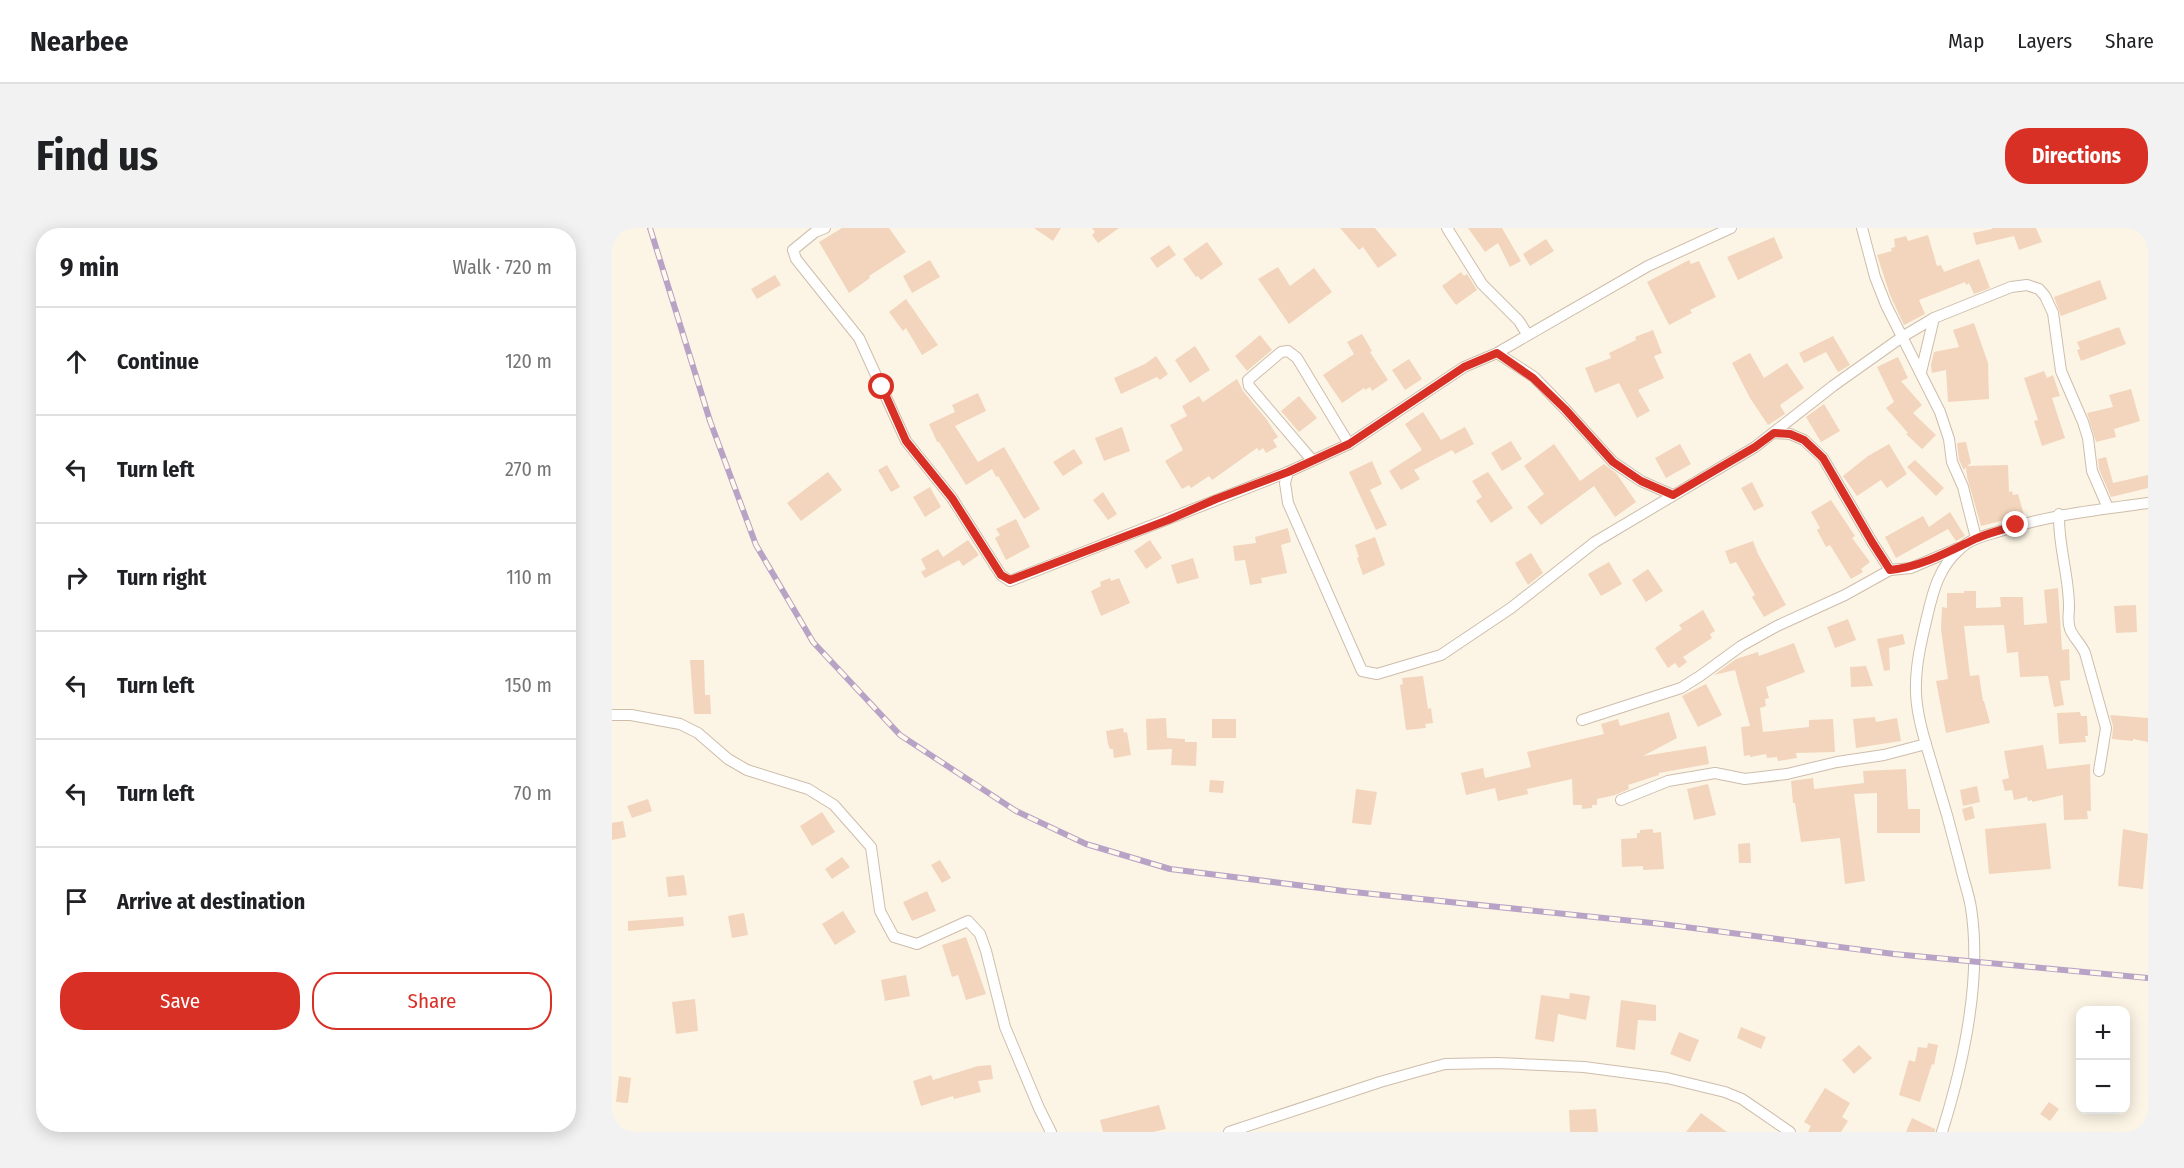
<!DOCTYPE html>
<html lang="en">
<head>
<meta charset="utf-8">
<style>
  :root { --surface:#fff; --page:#f2f2f2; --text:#202124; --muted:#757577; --line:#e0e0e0; --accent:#d93025 }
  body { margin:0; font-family:"Fira Sans Condensed",sans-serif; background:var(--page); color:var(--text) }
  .controls { position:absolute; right:18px; bottom:18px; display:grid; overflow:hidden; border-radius:12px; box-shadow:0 3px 15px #0003 }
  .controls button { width:54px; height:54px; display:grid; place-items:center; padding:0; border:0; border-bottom:2px solid var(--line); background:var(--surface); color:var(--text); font:30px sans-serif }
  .stop { position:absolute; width:18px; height:18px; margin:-14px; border:4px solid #d93025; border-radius:50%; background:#fff }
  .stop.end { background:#d93025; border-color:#fff; box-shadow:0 2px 6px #0008 }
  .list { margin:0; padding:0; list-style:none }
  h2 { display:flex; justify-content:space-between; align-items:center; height:78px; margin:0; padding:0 24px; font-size:26px }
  h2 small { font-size:20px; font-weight:400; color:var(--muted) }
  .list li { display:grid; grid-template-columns:39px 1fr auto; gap:18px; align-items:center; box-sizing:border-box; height:108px; padding:0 24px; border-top:2px solid var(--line) }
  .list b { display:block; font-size:22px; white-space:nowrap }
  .list em { font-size:20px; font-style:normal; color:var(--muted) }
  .actions { display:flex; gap:12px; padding:18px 24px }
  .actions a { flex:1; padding:14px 0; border:2px solid var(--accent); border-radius:24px; text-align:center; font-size:21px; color:var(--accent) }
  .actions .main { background:var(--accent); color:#fff }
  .icon { flex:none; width:33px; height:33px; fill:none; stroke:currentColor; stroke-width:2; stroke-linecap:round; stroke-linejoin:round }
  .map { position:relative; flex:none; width:1536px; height:904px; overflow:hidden; border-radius:24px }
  header { display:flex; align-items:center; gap:36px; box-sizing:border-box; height:84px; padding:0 30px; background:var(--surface); border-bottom:2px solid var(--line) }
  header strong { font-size:28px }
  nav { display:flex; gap:33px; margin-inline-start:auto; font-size:21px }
  .intro { display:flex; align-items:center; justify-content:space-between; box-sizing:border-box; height:144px; padding:0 36px }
  h1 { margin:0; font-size:42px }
  .button { padding:15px 27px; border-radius:24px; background:var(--accent); color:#fff; font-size:21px; font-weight:700 }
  main { display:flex; gap:36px; padding:0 36px }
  aside { flex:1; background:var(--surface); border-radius:24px; box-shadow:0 3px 15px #0003 }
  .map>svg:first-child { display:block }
  .building { fill:#f2d5bc }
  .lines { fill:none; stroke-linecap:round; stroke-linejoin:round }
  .street-casing { stroke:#cebdab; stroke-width:12 }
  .street { stroke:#fff; stroke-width:10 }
  .rail-casing { stroke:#b8a3c6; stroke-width:6 }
  .rail { stroke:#fff8eb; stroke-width:4; stroke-dasharray:11; stroke-linecap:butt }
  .route { stroke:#d93025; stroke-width:8 }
</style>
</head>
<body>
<header>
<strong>Nearbee</strong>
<nav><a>Map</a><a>Layers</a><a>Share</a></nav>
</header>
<div class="intro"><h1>Find us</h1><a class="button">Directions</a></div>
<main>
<aside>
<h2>9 min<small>Walk · 720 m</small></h2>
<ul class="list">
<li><svg class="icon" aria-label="ahead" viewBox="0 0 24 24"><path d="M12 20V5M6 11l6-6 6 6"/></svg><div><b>Continue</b></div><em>120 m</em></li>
<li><svg class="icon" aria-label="left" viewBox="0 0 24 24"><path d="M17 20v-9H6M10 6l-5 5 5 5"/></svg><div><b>Turn left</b></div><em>270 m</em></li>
<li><svg class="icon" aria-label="right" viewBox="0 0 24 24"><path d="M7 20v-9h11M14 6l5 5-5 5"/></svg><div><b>Turn right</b></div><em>110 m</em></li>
<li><svg class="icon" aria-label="left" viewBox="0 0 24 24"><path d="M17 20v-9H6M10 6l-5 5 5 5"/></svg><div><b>Turn left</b></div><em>150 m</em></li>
<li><svg class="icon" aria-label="left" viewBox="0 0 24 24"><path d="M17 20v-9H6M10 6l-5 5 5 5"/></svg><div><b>Turn left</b></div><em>70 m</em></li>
<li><svg class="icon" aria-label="arrive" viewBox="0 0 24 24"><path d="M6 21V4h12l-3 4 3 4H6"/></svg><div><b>Arrive at destination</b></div></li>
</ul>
<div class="actions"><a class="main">Save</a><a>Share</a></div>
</aside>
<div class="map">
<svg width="1536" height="904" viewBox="0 0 1536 904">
  <rect width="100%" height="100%" fill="#fcf5e5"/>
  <g class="building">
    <polygon points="230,0 277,0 294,24 257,48 258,50 237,65 207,14"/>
    <polygon points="422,0 449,0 441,13"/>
    <polygon points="480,0 507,0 486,15 480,7 483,4"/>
    <polygon points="728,0 763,0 785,27 766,40 751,19 747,22"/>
    <polygon points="856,0 890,0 909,33 898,39 886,15 873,24"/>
    <polygon points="1380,0 1424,0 1430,14 1407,22 1402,8 1364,17 1361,5 1380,1"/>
    <polygon points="1316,7 1325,38 1329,37 1332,44 1367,31 1378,60 1362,66 1357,55 1354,57 1353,54 1307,72 1313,86 1292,97 1278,67 1265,27 1280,23 1279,20 1283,19 1282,11 1294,8 1296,13"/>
    <polygon points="1162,9 1171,30 1126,52 1115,29"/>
    <polygon points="934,11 942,23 918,38 911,26"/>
    <polygon points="595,14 611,36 589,52 586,48 584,49 571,31"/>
    <polygon points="557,17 564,27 545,40 538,30"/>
    <polygon points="318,32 328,49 300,65 291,48"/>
    <polygon points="1077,32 1079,36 1087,33 1104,69 1078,82 1080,85 1057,97 1035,54"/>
    <polygon points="666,39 678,58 702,40 720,64 677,96 646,51"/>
    <polygon points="849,44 852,48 855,46 865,62 844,77 830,58"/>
    <polygon points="163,47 169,57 145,71 139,61"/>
    <polygon points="1488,52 1495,71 1449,88 1442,69"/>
    <polygon points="294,71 326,117 310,127 294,100 291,103 277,84"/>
    <polygon points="1362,95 1376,135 1377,171 1336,174 1334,142 1320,145 1319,137 1322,124 1347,119 1341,102"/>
    <polygon points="1507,99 1514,116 1469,133 1465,122 1468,121 1465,114"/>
    <polygon points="1041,102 1050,125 1042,128 1052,150 1026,162 1038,183 1025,190 1007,155 983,165 973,140 999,130 997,125 1024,112 1023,109"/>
    <polygon points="750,106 760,123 758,124 776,152 760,163 758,159 753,162 752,160 730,175 711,147 742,126 735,114"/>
    <polygon points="648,107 660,122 635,143 623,128"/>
    <polygon points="1221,108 1238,137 1226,144 1214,124 1192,135 1187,125"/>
    <polygon points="583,118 598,142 578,155 563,132"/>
    <polygon points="1138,125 1152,150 1175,135 1192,160 1168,177 1173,186 1156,197 1138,170 1120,135"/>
    <polygon points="544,128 556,146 548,152 545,149 509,166 502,150 533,136"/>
    <polygon points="1286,129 1296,150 1289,153 1310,177 1301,185 1324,207 1310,221 1294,206 1296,205 1274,180 1282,174 1265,139"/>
    <polygon points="797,131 810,151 793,162 780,142"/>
    <polygon points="1432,143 1435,150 1441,147 1448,168 1440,170 1453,210 1430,218 1422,193 1426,192 1412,150"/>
    <polygon points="625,151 631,163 655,192 666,209 661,212 665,219 654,225 651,220 647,223 645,220 600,252 597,248 579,260 577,257 570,261 553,233 571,222 558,197 575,188 570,178 587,168 591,174"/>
    <polygon points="1519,161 1528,193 1502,201 1504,209 1484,214 1475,185 1501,179 1497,167"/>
    <polygon points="366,165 374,183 343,198 366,234 392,219 428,281 412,291 386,248 384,249 380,241 354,257 327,214 325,214 317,196 343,184 340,177"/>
    <polygon points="687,168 705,190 687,204 669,183"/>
    <polygon points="1212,176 1228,203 1209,214 1194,189"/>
    <polygon points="811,184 829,212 853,199 862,216 843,226 840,222 802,242 808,251 789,262 777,243 810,222 793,196"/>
    <polygon points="510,199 518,223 492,233 483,210"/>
    <polygon points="899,213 910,231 890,243 879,225"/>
    <polygon points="1354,214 1359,235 1355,238 1396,237 1397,264 1400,263 1401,267 1406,266 1412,287 1369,298 1355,249 1354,239 1352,242 1347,232 1345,215"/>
    <polygon points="942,216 968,253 992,236 1004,245 1024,274 1003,289 982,258 929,297 915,279 932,266 912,238"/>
    <polygon points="1068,216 1079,236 1054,250 1043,230"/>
    <polygon points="1277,216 1295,246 1275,260 1269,252 1245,268 1231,248 1256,228"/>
    <polygon points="462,221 471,235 451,248 441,234"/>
    <polygon points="1494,229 1501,255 1536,247 1536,260 1499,269 1487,241 1486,231"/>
    <polygon points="1303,232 1332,260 1324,268 1295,239"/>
    <polygon points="760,233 770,256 758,262 775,297 764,302 737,244"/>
    <polygon points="275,237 288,259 279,264 266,242"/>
    <polygon points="216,244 230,262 189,293 175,275"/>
    <polygon points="876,244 901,280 879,295 864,273 870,269 860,253"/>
    <polygon points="1140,254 1152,278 1142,283 1129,260"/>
    <polygon points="318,259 329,279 313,289 301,269"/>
    <polygon points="491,264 505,286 496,292 481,272"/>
    <polygon points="1219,272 1243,308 1240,310 1258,334 1249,341 1251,344 1239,351 1218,317 1214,319 1205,302 1208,300 1199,284"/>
    <polygon points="1338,284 1353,308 1344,313 1336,301 1284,330 1273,309 1311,288 1317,299"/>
    <polygon points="404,291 418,319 394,332 383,310 388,307 384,301"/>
    <polygon points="676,300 679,314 669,317 675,345 649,350 650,355 638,357 633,332 623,333 621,318 644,315 643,309"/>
    <polygon points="763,309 773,337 751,347 745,330 747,329 743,317"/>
    <polygon points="356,312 367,327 351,338 347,332 313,350 309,344 314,341 309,331 326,321 331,329"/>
    <polygon points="538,312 550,330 534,341 522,323"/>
    <polygon points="1141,313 1146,326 1174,377 1152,389 1140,369 1143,367 1124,334 1118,336 1113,323"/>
    <polygon points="919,325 931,345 916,357 903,335"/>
    <polygon points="581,330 587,350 565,356 559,337"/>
    <polygon points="997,334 1010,356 989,368 976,346"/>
    <polygon points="1036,341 1051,363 1034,374 1020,352"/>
    <polygon points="498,350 499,353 507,350 518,375 489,388 479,363 489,358 488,354"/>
    <polygon points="1446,360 1450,422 1457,421 1458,452 1448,453 1452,477 1442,479 1436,448 1408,449 1406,424 1395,425 1392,397 1352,398 1358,448 1367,447 1371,473 1372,473 1378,495 1334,505 1324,453 1336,451 1329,402 1330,379 1335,380 1335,365 1352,365 1352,363 1364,363 1364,380 1389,379 1388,369 1411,369 1412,397 1435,395 1432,362"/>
    <polygon points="1524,377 1525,404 1504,405 1502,378"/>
    <polygon points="1091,382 1103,403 1098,406 1100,410 1071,429 1075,434 1067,440 1063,435 1056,440 1043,420 1070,401 1067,397"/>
    <polygon points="1236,391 1244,412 1223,420 1215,399"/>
    <polygon points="1291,406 1293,416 1277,420 1278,442 1272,443 1265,411"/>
    <polygon points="1182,415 1193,444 1154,459 1157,470 1153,471 1154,478 1148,480 1151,504 1197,499 1197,492 1221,491 1223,524 1184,525 1185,530 1166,533 1165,529 1155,530 1154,526 1138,529 1138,527 1132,528 1129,499 1138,498 1123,442 1102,447 1124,431 1146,424 1147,428"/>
    <polygon points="78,432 92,432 93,467 98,467 99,486 82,486"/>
    <polygon points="1254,438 1261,458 1239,459 1238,439"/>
    <polygon points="811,448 816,481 819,480 821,495 813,496 814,500 794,502 788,457 791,456 790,450"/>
    <polygon points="1094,456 1110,487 1086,499 1070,468"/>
    <polygon points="1057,484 1065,510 1031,528 1094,518 1097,536 1047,545 1047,547 1016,557 1017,561 1003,567 985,571 985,577 980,577 980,580 970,581 970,577 961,577 960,551 915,561 916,566 886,573 883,560 854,567 849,545 871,540 873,550 919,539 915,524 992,506 989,496 1006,491 1008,498"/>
    <polygon points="1468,484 1469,488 1475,488 1476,508 1473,508 1474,514 1447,516 1445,485"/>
    <polygon points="1498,487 1536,490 1536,514 1521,511 1521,513 1500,511 1501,498"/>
    <polygon points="1263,489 1264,494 1285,490 1289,513 1244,520 1241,491"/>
    <polygon points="554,490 555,510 573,511 573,514 585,514 584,538 559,537 560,521 535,522 534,491"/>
    <rect x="600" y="491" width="24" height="19"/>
    <polygon points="511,500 512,505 515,504 519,527 502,530 501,521 498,521 496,516 494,503"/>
    <polygon points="1431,517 1435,541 1478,536 1479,583 1475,583 1476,591 1452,592 1451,567 1420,574 1420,572 1416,573 1415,569 1402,572 1400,562 1393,563 1390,552 1397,550 1392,523"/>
    <polygon points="1294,541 1296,581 1308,581 1308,605 1265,605 1265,565 1242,566 1253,653 1233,656 1228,610 1189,614 1183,575 1181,575 1179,553 1201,550 1202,561 1252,555 1251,543"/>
    <polygon points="598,552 612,553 611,565 597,564"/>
    <polygon points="1096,556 1104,587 1082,592 1075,561"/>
    <polygon points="1365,558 1368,574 1351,578 1348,562"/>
    <polygon points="744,561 765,564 759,597 740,595"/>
    <polygon points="36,571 40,583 20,590 15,578"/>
    <polygon points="1360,578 1363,590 1353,593 1350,581"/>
    <polygon points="210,584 223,604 200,618 188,598"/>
    <polygon points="11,593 14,609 0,612 0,595"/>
    <polygon points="1434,595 1439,641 1377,646 1373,601"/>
    <polygon points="1041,601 1041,605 1049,604 1052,641 1031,642 1031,638 1010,639 1009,611 1025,610 1025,605 1028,605 1028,602"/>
    <polygon points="1511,601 1536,606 1531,661 1506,658"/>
    <polygon points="1138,615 1139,635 1127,635 1126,616"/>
    <polygon points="230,629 238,639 220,651 213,641"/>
    <polygon points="328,632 339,650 330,655 319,637"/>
    <polygon points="72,647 75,667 56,669 54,649"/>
    <polygon points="315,663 324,683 300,693 291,674"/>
    <polygon points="231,683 244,704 223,717 210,696"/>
    <polygon points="132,685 136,707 120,710 116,688"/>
    <polygon points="71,689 72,698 16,703 16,693"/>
    <polygon points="354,709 374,766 354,772 346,747 340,749 330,717"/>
    <polygon points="294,747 298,768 273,773 269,752"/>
    <polygon points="958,765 978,768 974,792 946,786 942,814 923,811 929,767 957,771"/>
    <polygon points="83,771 86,803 64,806 60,774"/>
    <polygon points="1009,772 1044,777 1044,793 1026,792 1023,822 1004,819"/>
    <polygon points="1129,799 1154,809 1149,821 1125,810"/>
    <polygon points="1067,804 1087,812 1078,834 1058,826"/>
    <polygon points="1316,815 1326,817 1322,837 1320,836 1308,874 1287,867 1297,832 1303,834 1306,819 1315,820"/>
    <polygon points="1247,817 1260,830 1242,846 1230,832"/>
    <polygon points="379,837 381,851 366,853 369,864 342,871 341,868 309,878 301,853 319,847 321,852 366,838"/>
    <polygon points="7,848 19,850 16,875 4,874"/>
    <polygon points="1213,860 1238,875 1230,889 1236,893 1229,904 1196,904 1199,898 1192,894"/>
    <polygon points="1437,874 1447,881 1438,893 1428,886"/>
    <polygon points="547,877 554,901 541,904 491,904 488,892"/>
    <polygon points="984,881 986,904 958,904 957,882"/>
    <polygon points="1089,885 1115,904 1074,904"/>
    <polygon points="1300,890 1323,901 1323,904 1294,904"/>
  </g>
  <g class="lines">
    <defs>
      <g id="street">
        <polyline points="213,0 203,4 181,22 184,31 247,110 294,213 340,270 389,347 398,353 676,244"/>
        <polyline points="835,0 870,56 907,93 915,106"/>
        <polyline points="1119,0 1036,38 885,125 852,139 737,216 676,244 673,255 676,275 750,443 765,446 829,427 899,380 983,314 1143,219 1221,158 1290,109 1322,90 1399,59 1415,57 1427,61 1433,68 1441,85 1449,143 1471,194 1476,210 1480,243 1496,280"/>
        <polyline points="1250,0 1263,49 1274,77 1328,184 1337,211 1340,234 1351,259 1364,310"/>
        <polyline points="885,125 922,149 953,181 1001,234 1029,253 1061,267"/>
        <polyline points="1309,144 1322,90"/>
        <polyline points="1162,205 1178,206 1192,212 1211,230 1260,314 1278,342"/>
        <polyline points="700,232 637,158 636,152 669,124 676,123 685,130 737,216"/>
        <path d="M1447 286C1446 318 1457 347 1457 379 1457 387 1455 393 1458 401 1461 409 1469 416 1473 425L1494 500 1487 543"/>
        <polyline points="0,487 19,487 68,496 86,505 116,531 135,542 196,561 222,577 259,619 268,683 282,709 305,716 356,693 368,706 374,723 393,799 427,880 439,904"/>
        <polyline points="970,492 1069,460 1088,448 1129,418 1165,398 1233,367 1278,342 1299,340 1346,320"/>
        <polyline points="1009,572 1056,553 1103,545 1133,551 1175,546 1225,534 1272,527 1314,516"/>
        <polyline points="617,904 768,854 807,843 833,836 885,835 972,839 1055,850 1113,864 1130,871 1178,904"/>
        <path d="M1330 904C1351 837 1370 751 1359 680 1357 666 1351 651 1348 636 1340 604 1331 572 1321 540 1314 516 1305 490 1304 465 1303 439 1309 414 1315 389 1321 363 1327 339 1348 321 1358 311 1372 308 1385 304 1435 287 1484 282 1536 275"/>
      </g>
    </defs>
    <use href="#street" class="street-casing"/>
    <use href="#street" class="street"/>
    <defs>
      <polyline id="rail" points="38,0 98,193 144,317 201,414 288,507 404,583 474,616 558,641 732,663 1050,696 1282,726 1536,750"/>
    </defs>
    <use href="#rail" class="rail-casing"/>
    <use href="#rail" class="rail"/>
  </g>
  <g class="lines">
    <path class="route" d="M270 159 294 213 340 270 389 347 398 352 556 292 604 271 676 244 737 216 852 139 885 125 921 150 953 181 1001 234 1029 253 1061 267 1143 219 1162 205 1178 206 1192 212 1211 230 1260 314 1278 342C1309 339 1336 324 1363 311 1376 305 1391 302 1404 297"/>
  </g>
</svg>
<div class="controls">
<button>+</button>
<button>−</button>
</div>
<div class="stop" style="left:270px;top:159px"></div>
<div class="stop end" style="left:1404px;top:297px"></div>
</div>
</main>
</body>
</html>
